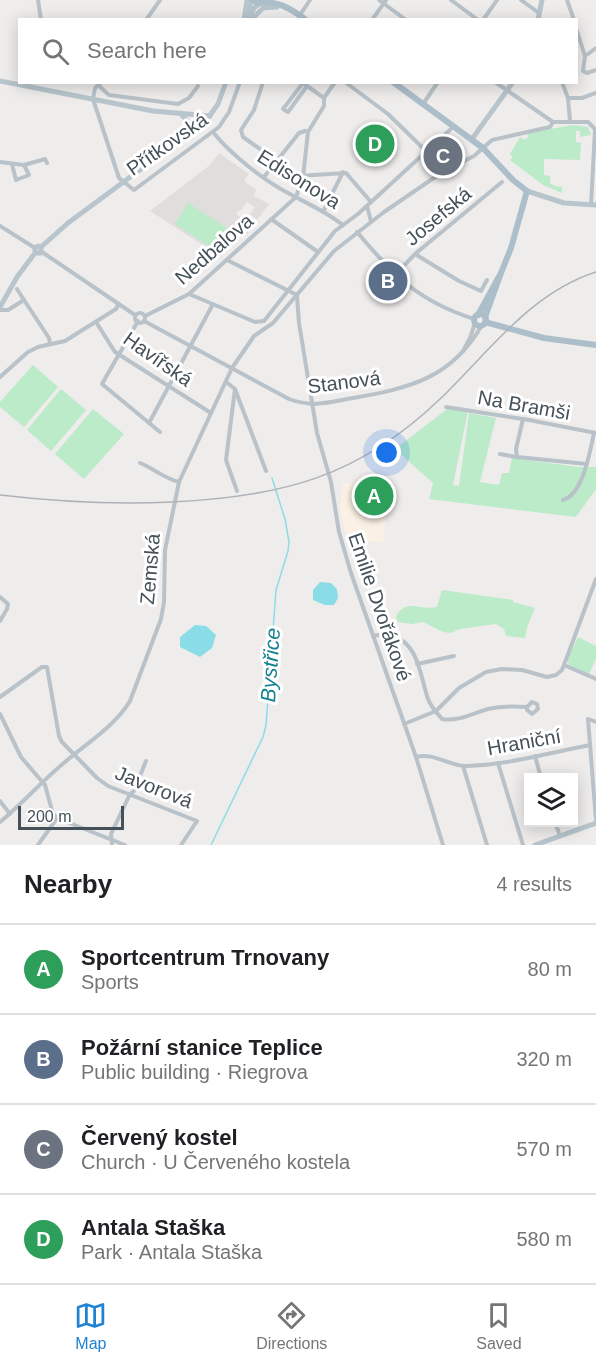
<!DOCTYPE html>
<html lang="en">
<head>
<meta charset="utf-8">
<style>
  :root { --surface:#fff; --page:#f6f6f6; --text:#202124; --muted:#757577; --line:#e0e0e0; --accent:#2282d2 }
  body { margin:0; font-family:Arial,sans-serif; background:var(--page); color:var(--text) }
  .controls { position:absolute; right:18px; bottom:18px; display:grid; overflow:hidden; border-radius:0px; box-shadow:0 3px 15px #0003 }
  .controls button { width:54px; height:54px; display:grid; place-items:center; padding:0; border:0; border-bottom:2px solid var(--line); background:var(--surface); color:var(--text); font:30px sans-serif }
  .scale { position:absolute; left:18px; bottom:15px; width:106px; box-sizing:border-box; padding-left:6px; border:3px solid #455158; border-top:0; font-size:16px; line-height:21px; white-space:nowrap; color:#455158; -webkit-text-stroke:4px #fff; paint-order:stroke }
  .you { position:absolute; left:387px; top:453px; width:21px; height:21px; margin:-15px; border:4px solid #fff; border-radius:50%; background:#1a73e8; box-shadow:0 0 0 9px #1a73e833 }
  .badge { display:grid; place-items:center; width:39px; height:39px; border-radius:50%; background:var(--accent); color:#fff; font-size:20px; font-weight:700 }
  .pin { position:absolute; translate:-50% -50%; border:3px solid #fff; box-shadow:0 2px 6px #0006 }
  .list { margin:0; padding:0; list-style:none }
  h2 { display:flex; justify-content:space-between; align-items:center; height:78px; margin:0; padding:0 24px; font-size:26px }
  h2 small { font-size:20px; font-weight:400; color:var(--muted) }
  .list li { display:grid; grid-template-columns:39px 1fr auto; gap:18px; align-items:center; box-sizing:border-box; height:90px; padding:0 24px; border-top:2px solid var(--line) }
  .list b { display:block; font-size:22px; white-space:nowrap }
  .list p { margin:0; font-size:20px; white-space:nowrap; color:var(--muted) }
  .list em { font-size:20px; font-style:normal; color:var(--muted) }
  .icon { flex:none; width:33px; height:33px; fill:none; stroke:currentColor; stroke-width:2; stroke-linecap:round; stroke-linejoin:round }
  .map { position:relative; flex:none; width:596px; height:845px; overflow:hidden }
  .search { position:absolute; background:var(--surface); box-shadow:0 3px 15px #0003; left:18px; right:18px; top:18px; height:66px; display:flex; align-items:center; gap:15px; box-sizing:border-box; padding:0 21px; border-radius:0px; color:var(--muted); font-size:22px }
  .sheet { height:438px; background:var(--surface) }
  nav { display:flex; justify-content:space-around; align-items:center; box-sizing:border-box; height:84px; border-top:2px solid var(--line); background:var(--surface); font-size:16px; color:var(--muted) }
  nav a { display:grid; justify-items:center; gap:3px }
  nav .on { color:var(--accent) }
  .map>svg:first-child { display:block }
  .commercial { fill:#faf1e4 }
  .education { fill:#e0dddd }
  .green { fill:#bbebc9 }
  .water { fill:#8adde6 }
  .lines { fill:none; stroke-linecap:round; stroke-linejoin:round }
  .stream { stroke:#8adde6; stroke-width:1.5 }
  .street { stroke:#b8c2c8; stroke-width:4 }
  .secondary { stroke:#b8c5cd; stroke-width:5 }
  .primary { stroke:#acbeca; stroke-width:6 }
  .rail { stroke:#aeb2b6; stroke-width:1.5 }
  .labels { text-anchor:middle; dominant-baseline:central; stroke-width:6; stroke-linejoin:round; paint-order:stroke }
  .street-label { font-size:20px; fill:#455158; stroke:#fff }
  .water-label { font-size:21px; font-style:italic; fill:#14828f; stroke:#fff }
</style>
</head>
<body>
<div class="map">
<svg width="596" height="845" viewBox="0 0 596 845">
  <rect width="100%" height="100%" fill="#efecec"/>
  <polygon class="commercial" points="343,483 360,484 389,491 383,543 349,537 345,532 340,512"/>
  <polygon class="education" points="219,153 249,174 244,181 256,190 254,196 269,204 257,220 250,214 255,207 247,202 240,211 238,210 236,214 253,226 247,234 240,233 221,257 150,211 210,165"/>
  <g class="green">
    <polygon points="573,125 588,127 591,135 580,137 580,131 576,131 576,142 581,143 580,160 544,159 544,175 550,176 550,183 555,186 562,187 562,193 543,185 510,160 513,157 510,154 520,137 525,140 528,137 527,133"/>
    <polygon points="188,203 228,229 215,250 175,224"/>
    <polygon points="33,365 58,387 24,427 0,407 0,402"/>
    <polygon points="61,389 86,410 51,451 27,430"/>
    <polygon points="93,409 124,434 84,479 55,454"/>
    <polygon points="447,409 468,411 453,485 459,486 469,413 496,418 480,482 499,485 502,473 509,473 512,458 579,467 596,467 596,489 576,517 429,499 433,483 395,449"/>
    <path d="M442 590 513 600V602L535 608 527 627 525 638 506 636 504 629 496 624 460 629 451 633 443 632 423 622 412 624 398 622 396 617C405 597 421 611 437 607Z"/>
    <polygon points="578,637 596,646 596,659 589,674 569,665 567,660"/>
  </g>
  <g class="water">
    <polygon points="320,582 331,583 337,589 338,598 334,605 325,605 313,600 313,590"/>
    <polygon points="195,625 206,626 216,635 212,648 200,657 180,647 180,637"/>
  </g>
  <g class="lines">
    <polyline class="stream" points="211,845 263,737 266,725 276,590 288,551 289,542 285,519 272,478"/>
    <g class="street">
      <polyline points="38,0 41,20"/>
      <polyline points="379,0 406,20"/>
      <polyline points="451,0 478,20"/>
      <polyline points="521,0 539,13"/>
      <polyline points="567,0 574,20"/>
      <polyline points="300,15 310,0"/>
      <polyline points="146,20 160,0"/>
      <polyline points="372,20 386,0"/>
      <polyline points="483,20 497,0"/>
      <polyline points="576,28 585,56 583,71 587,73 596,70"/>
      <polyline points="585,56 596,48"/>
      <polyline points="101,82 95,88 93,99 119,178 134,190 219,127 229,112 240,82"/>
      <polyline points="263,82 254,110 241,130 243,137 298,176 346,173 371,202"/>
      <polyline points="345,82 388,114 426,151"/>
      <polyline points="495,82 553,122"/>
      <polyline points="562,82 568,98 570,121"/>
      <polyline points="98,85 109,95 178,104 189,98 198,86"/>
      <polyline points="307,86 288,112 283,109 303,83 324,98"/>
      <polyline points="568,98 582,98 596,93"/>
      <polyline points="423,104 438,82"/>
      <path d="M213 132C230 154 266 182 290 194 310 205 325 211 343 225"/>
      <polyline points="0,162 24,165 45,159 47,163"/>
      <polyline points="12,164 16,180 29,175 24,165"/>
      <polyline points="264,177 299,133 305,131 308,132"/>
      <polyline points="296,197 303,177 308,132 324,106 324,98 335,82"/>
      <polyline points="591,205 595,130"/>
      <polyline points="367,206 371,221"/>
      <polyline points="324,210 343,172"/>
      <polyline points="271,219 318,252"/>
      <polyline points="0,226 35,248"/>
      <path d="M357 232C394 276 418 301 474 319"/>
      <polyline points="42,252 135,315"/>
      <polyline points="415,254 459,281 481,291 487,280"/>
      <polyline points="227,260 297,295"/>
      <polyline points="395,275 415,254 502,182"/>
      <polyline points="17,289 24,300"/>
      <polyline points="189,294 255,322 264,321 335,231 358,214 453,127"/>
      <polyline points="297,296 299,323 317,433 331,482 339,532 351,573 416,757 443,845"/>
      <polyline points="0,310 8,310 24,300 49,338 50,344"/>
      <circle cx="140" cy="318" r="5"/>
      <polyline points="145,316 189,294 296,197"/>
      <polyline points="138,321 102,384 160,432"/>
      <path d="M144 321 289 399C313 408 330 402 353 398 410 388 452 378 482 325"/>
      <polyline points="96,322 115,352 211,413"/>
      <polyline points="463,351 470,338 475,323"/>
      <polyline points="0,377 28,352 38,347 65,341 116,309 118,305"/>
      <polyline points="226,382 235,389 266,471"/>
      <polyline points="235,389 226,460 237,491"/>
      <polyline points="446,407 529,420 596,433"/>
      <polyline points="523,419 516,449 517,457 587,464"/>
      <polyline points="149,423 213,304"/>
      <polyline points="500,454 516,457"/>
      <path d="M140 463C153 468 165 479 179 482"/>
      <path d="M563 500C583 495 590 451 594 433"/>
      <polyline points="596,579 564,665 596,679"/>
      <polyline points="0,597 8,604 7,609 0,621"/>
      <path d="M373 636C380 634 385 635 392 636 419 643 420 676 428 699 431 707 437 713 442 719 458 722 473 713 488 709 501 706 514 706 527 707L532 702 537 704 538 709 532 714 527 710V707"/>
      <polyline points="417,664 454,656"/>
      <polyline points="0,697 42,667 47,667 59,736 62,742 97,778 108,786 197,821 181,845"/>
      <polyline points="0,714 21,757 45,785 53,814 57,818 125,845"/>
      <polyline points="596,722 588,719 596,820"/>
      <polyline points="404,724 436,711 459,688 486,672 502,669 522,670 547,677 556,675 562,670 564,665"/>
      <polyline points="535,756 541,778"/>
      <path d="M416 757C433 752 449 766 466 766 507 765 549 753 590 745"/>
      <polyline points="498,763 523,845"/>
      <polyline points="463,766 487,845"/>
      <polyline points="0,801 10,814"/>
      <path d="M0 822C23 803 42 781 65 762 87 743 115 726 130 701L161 619 164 602 165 550 179 482 232 368 254 336 273 323 334 251 384 212 444 171 474 156 492 140 550 127 553 122H588L596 130"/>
      <polyline points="555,822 560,836"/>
      <polyline points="38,845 57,818"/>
      <polyline points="112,845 111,834 130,794 134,791 146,761"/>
    </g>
    <g class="secondary">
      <polyline points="248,16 251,0"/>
      <polyline points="249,18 254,8 260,3"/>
      <polyline points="244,20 247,0"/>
      <polyline points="251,20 263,8 277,7"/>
      <polyline points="538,20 542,0"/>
      <polyline points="0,81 153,111 210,116"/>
      <polyline points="182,115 189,123 187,135"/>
      <polyline points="472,139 513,82"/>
      <polyline points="527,191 564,203 596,205"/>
      <polyline points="41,247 68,223 206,121 218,104 226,82"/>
      <polyline points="0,307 17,277 35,253 35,248 38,246 41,247 41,253 35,253"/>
      <polyline points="535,845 596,823"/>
    </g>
    <g class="primary">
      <path d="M252 0 258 3C277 0 290 8 306 20"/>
      <polyline points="393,82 483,148 513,180 527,191 511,248 501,273"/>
      <circle cx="480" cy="320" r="6"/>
      <polyline points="478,315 501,273 485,317"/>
      <polyline points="485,322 544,338 596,345"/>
    </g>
    <path class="rail" d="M0 495C60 502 112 505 172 502 281 497 359 477 440 399 488 353 530 293 596 272"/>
  </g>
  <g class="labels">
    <g class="street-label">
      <text transform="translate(167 144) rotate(-35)">Přítkovská</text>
      <text transform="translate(299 179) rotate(32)">Edisonova</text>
      <text transform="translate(438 216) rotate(-40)">Josefská</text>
      <text transform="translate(214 249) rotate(-41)">Nedbalova</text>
      <text transform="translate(158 359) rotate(35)">Havířská</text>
      <text transform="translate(344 382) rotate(-7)">Stanová</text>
      <text transform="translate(524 405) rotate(10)">Na Bramši</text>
      <text transform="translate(150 569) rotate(-85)">Zemská</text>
      <text transform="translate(380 607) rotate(71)">Emilie Dvořákové</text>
      <text transform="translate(524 742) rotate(-10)">Hraniční</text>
      <text transform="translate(154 787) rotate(22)">Javorová</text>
    </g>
    <g class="water-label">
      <text transform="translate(270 665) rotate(-86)">Bystřice</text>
    </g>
  </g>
</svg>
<div class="controls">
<button><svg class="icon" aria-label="layers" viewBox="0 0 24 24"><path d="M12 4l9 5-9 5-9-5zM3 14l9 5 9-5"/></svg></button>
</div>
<div class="scale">200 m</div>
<div class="you"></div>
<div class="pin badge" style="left:374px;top:496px;background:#2e9e5b">A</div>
<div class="pin badge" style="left:388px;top:281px;background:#5c6f8a">B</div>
<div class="pin badge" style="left:443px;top:156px;background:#6b7280">C</div>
<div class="pin badge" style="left:375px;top:144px;background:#2e9e5b">D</div>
<div class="search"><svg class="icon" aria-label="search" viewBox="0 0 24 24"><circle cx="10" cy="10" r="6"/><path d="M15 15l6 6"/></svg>Search here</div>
</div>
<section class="sheet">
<h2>Nearby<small>4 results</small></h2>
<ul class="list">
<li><span class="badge" style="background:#2e9e5b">A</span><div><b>Sportcentrum Trnovany</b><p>Sports</p></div><em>80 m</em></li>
<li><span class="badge" style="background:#5c6f8a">B</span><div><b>Požární stanice Teplice</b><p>Public building · Riegrova</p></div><em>320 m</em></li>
<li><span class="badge" style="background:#6b7280">C</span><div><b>Červený kostel</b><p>Church · U Červeného kostela</p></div><em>570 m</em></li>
<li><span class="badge" style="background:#2e9e5b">D</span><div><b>Antala Staška</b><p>Park · Antala Staška</p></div><em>580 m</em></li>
</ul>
</section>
<nav>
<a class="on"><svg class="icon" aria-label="map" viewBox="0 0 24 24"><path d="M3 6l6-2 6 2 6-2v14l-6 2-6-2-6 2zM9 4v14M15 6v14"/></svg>Map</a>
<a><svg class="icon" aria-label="directions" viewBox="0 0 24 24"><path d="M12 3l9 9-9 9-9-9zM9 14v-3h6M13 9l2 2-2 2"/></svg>Directions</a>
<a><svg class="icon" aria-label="saved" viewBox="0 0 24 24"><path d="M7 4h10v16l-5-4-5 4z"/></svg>Saved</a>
</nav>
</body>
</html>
